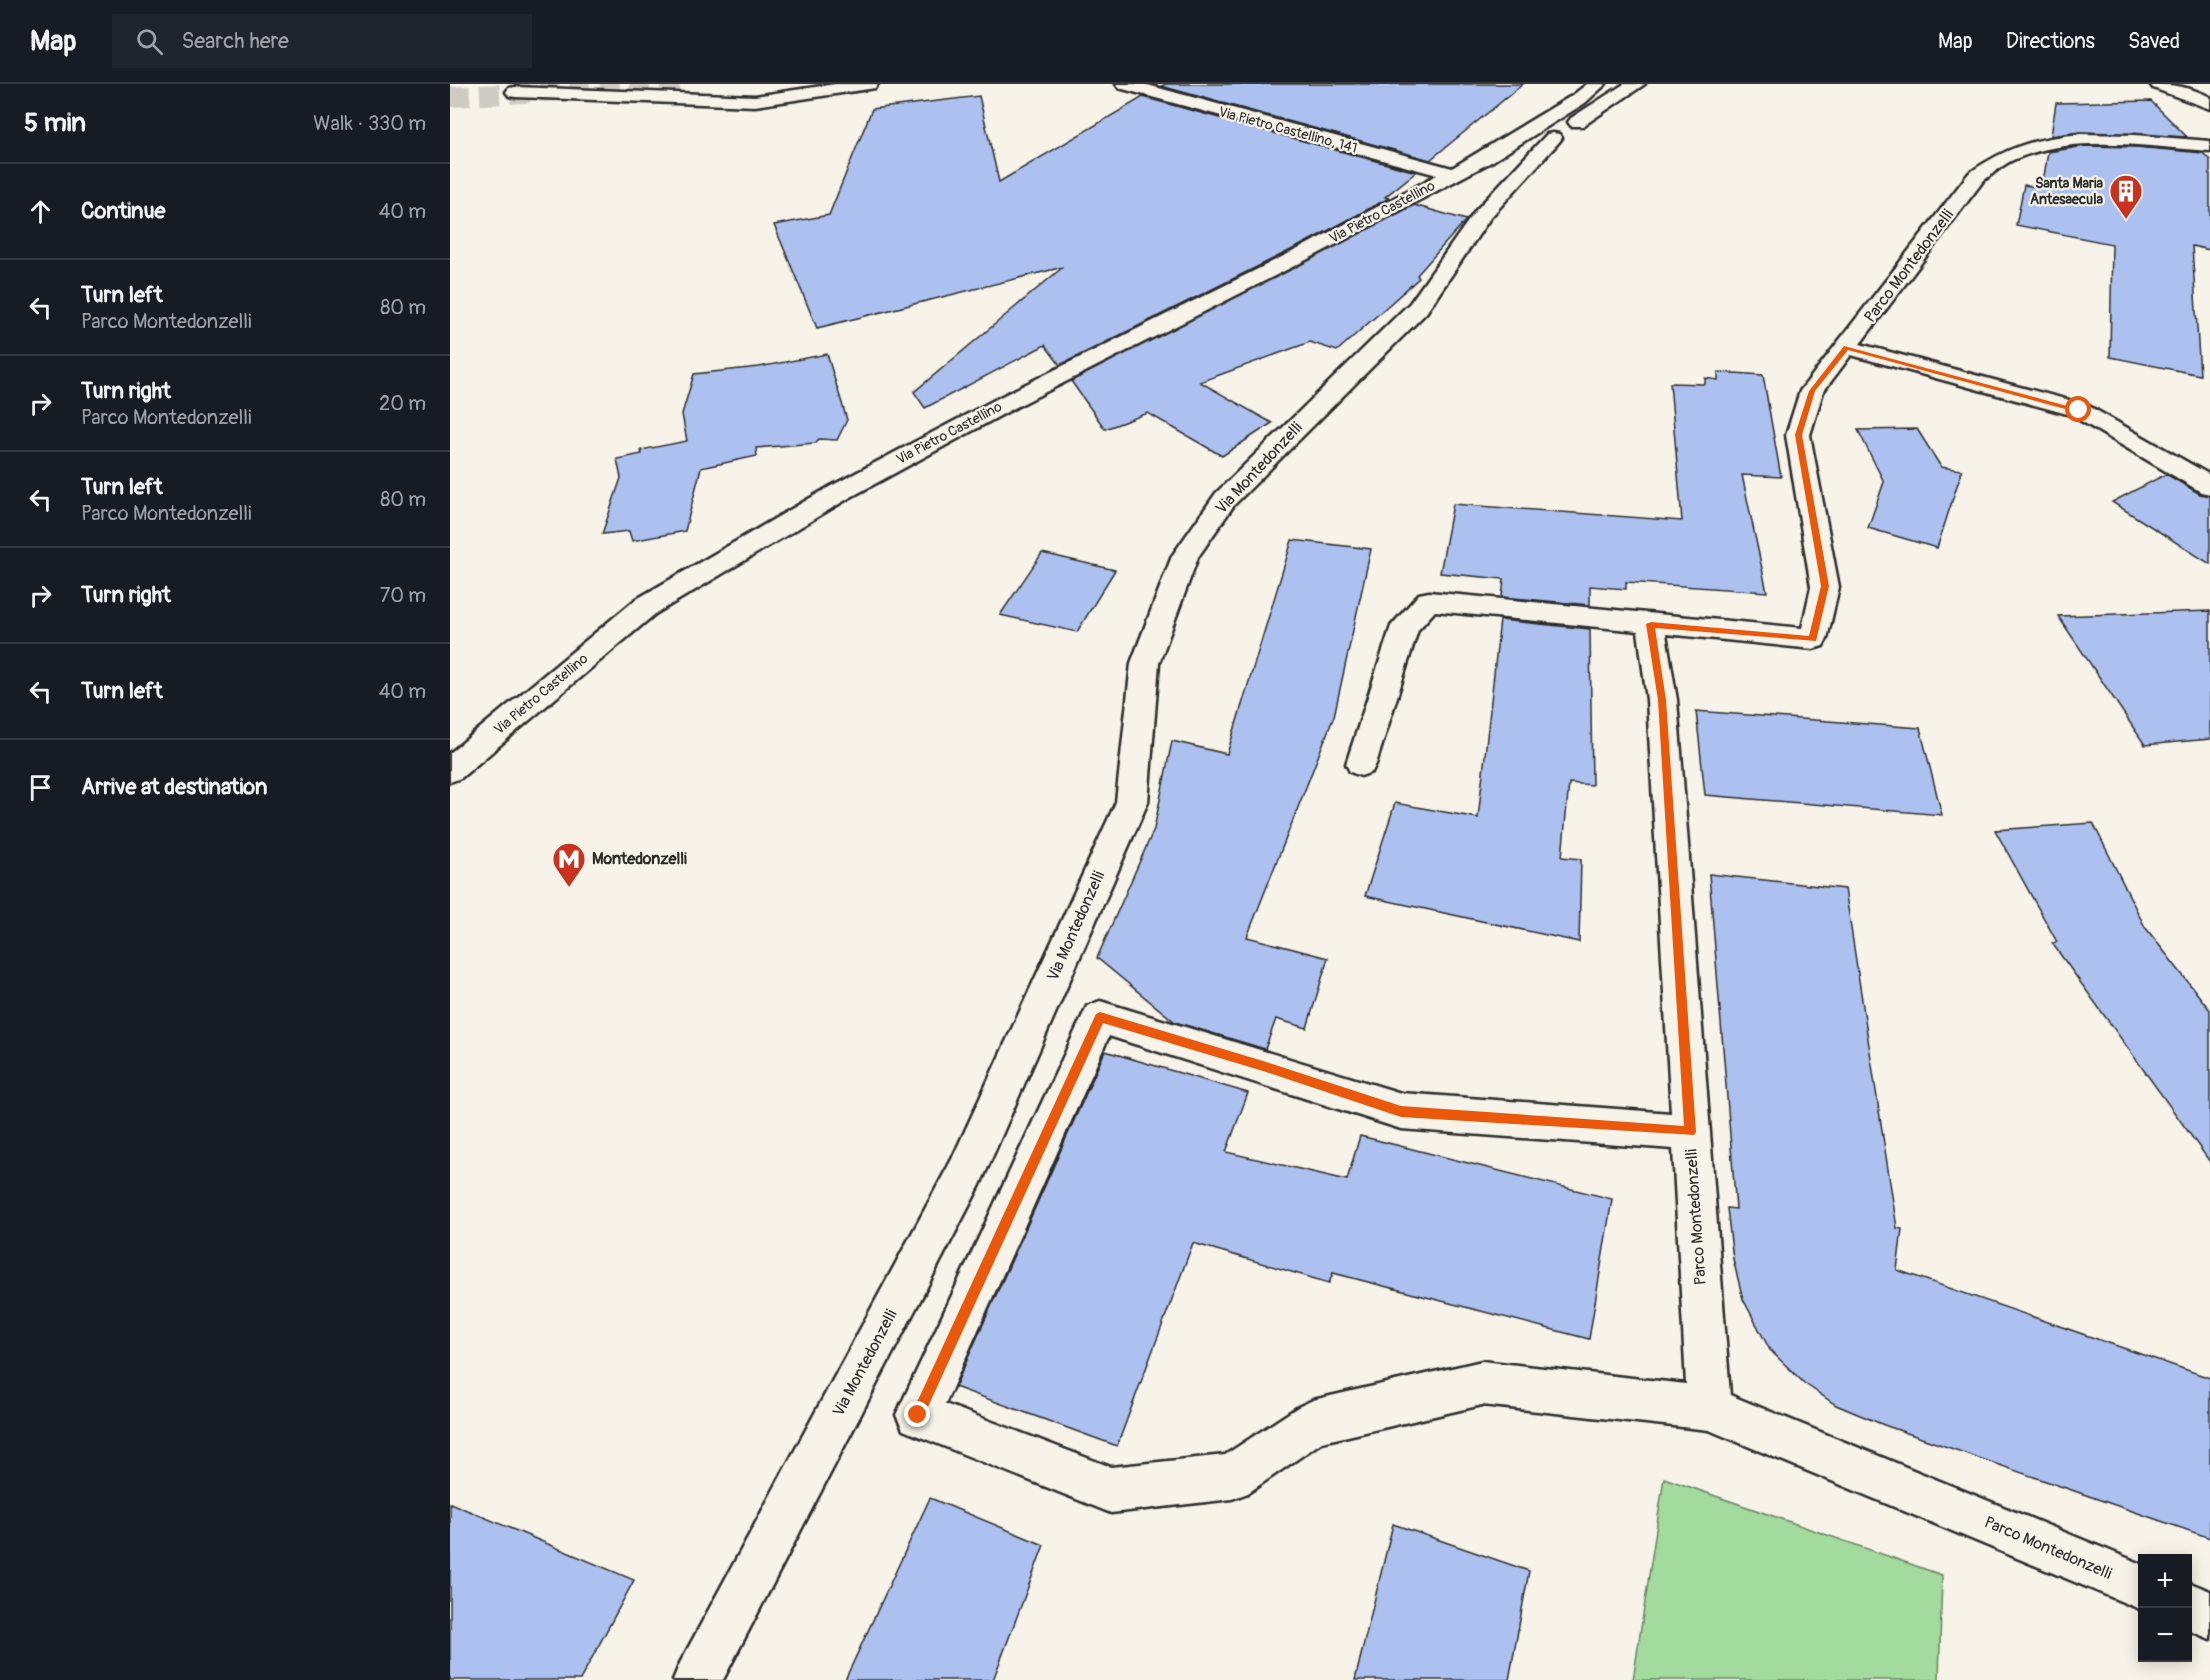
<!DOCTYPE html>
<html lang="en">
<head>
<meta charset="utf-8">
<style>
  :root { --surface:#171b24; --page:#20242c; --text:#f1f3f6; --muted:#9ea1a6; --line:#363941 }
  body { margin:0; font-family:Pangolin,sans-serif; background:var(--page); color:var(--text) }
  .controls { position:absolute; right:18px; bottom:18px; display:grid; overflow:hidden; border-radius:0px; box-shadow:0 3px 15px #0003 }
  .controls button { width:54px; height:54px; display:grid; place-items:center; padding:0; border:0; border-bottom:2px solid var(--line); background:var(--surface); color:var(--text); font:30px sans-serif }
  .stop { position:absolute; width:18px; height:18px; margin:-14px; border:4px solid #ea580c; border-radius:50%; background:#fff }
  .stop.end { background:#ea580c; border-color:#fff; box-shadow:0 2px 6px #0008 }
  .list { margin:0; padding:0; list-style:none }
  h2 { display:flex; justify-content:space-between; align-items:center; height:78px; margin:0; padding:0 24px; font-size:26px }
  h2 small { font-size:20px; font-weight:400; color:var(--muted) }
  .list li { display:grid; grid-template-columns:39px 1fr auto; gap:18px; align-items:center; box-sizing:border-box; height:96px; padding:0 24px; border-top:2px solid var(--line) }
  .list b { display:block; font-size:22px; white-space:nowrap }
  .list p { margin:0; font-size:20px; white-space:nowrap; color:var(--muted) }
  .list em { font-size:20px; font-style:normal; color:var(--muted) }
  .icon { flex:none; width:33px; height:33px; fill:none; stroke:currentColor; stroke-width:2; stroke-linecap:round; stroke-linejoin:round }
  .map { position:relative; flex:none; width:1760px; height:1596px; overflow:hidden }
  header { display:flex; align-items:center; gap:36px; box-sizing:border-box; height:84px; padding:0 30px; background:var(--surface); border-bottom:2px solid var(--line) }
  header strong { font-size:28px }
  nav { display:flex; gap:33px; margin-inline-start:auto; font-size:21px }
  .search { width:420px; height:54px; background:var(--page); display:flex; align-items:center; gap:15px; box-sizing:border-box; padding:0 21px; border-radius:0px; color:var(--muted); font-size:22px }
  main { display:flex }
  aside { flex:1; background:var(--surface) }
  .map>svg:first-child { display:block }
  .green { fill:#a3da9d; stroke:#678264; stroke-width:1.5 }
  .building { fill:#adc1f0; stroke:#2b2b2b; stroke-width:1.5 }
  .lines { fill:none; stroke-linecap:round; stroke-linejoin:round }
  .highway-tunnel { stroke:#cecbc2; stroke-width:20; stroke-dasharray:20 10; stroke-linecap:butt }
  .minor-casing { stroke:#2b2b2b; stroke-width:5 }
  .minor { fill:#f7f3e8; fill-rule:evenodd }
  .route { fill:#ea580c }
  .labels { text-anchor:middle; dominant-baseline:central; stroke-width:4.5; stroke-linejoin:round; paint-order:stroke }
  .far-street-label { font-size:14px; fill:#2b2b2b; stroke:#f7f3e8 }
  .far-poi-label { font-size:14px; font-weight:bold; fill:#2b2b2b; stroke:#f7f3e8; text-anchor:end }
  .street-label { font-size:16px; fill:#2b2b2b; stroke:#f7f3e8 }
  .poi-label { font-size:16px; font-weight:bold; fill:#2b2b2b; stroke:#f7f3e8; text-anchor:start }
</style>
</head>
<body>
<header>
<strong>Map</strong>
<div class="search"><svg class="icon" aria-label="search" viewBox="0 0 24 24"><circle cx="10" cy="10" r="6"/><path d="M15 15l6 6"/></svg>Search here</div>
<nav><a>Map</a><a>Directions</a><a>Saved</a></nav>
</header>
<main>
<aside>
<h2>5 min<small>Walk · 330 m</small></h2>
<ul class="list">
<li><svg class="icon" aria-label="ahead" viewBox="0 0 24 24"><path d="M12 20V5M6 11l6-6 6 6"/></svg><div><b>Continue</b></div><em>40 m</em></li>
<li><svg class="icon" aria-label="left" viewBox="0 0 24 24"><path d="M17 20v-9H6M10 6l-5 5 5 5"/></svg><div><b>Turn left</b><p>Parco Montedonzelli</p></div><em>80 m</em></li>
<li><svg class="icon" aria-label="right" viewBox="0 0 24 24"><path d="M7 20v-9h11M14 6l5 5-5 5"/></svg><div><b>Turn right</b><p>Parco Montedonzelli</p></div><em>20 m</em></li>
<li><svg class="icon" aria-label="left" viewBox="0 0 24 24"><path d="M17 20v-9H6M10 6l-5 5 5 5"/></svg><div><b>Turn left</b><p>Parco Montedonzelli</p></div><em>80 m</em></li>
<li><svg class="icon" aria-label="right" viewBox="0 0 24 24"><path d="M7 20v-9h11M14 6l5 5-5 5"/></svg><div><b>Turn right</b></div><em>70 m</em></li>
<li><svg class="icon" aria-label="left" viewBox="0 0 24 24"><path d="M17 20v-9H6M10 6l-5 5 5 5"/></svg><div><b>Turn left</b></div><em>40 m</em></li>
<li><svg class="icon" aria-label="arrive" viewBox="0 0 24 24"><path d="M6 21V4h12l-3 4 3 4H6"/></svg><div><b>Arrive at destination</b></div></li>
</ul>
</aside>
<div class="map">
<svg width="1760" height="1596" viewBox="0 0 1760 1596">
  <rect width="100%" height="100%" fill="#f7f3e8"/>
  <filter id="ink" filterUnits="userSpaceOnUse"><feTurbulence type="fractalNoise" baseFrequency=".0167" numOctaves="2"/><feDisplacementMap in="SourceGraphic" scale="12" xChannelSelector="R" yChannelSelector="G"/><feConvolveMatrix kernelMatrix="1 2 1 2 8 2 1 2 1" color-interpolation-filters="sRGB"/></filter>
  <g filter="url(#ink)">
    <polygon class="green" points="1214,1394 1492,1491 1489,1596 1183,1596"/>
    <g class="building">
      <polygon points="716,0 1073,0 980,76 711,2"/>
      <polygon points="529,12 549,98 693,13 966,88 935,113 939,114 851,161 610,281 595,261 475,324 464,308 613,183 367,244 324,141 379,131 422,25"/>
      <polygon points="1701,17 1737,53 1630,48 1601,52 1606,19"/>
      <polygon points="1635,62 1686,63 1753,69 1760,76 1760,166 1742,162 1750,291 1660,273 1662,160 1566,141 1574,101 1592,104 1598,68"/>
      <polygon points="964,121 1016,136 967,191 969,194 887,267 860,258 750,298 822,339 772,372 698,329 655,345 621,297"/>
      <polygon points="377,270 397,336 387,356 369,355 365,359 306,364 307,372 251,384 235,447 182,457 179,447 152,450 171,394 167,375 192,370 191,366 237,357 232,330 244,290 309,283"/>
      <polygon points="1268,288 1313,291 1331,393 1292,391 1317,508 1176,498 1176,505 1140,502 1140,521 1052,513 1054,495 990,489 1003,420 1232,437 1220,299 1255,300 1255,294 1268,296"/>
      <polygon points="1467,345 1491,383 1512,386 1487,464 1418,444 1434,398 1408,346"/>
      <polygon points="1716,390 1750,410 1760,412 1760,480 1662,418"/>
      <polygon points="842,456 921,465 884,632 797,853 878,874 857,944 826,935 815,965 725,938 647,874 704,745 722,657 777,670"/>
      <polygon points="592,469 665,486 627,548 550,531"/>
      <polygon points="1760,527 1760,655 1695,661 1608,532"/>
      <polygon points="1050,536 1140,545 1142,701 1119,699 1112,773 1131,775 1129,858 915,812 945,719 1028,734"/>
      <polygon points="1246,627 1470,644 1492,731 1255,711"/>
      <polygon points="1643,739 1695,843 1760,926 1760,1078 1602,859 1607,858 1545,746"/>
      <polygon points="1259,790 1395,805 1447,1144 1452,1145 1447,1186 1760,1294 1760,1454 1434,1341 1386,1321 1354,1299 1320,1266 1293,1215 1283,1175 1277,1124 1286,1125"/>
      <polygon points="655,967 798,1009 776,1068 897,1096 910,1052 1162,1115 1139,1255 883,1189 879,1199 743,1159 667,1362 505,1303"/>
      <polygon points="480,1414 594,1461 543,1596 395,1596"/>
      <polygon points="0,1419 184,1496 130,1596 0,1596"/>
      <polygon points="943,1440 1079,1487 1059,1596 905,1596"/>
    </g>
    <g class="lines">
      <polyline class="highway-tunnel" points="0,13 234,0"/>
      <defs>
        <g id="minor">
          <polygon points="385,0 428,0 425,4 419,5 305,22 65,13 59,12 56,8 59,4 65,3 305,12"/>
          <polygon points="666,0 694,0 1002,84 1123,11 1137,0 1156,0 1135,19 1043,77 866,171 568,322 399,414 205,530 11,694 0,698 0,669 185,516 381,402 552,312 852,163 987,91 669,4"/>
          <polygon points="1174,0 1195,0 1133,42 1121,42 1118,38 1121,34"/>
          <path d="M1700 0C1723 0 1740 3 1760 13V25L1703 4Z"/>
          <polygon points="1103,49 1109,50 1112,54 1109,58 1040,134 976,229 784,421 748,473 709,579 698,718 530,1101 273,1596 223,1596 230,1579 502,1075 666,718 681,579 722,472 766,409 960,219 1026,126 1097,50"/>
          <path d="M1630 50 1684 51 1760 57V67C1697 63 1623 49 1563 76 1552 81 1543 90 1533 97L1410 260 1637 321 1760 391V410L1751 408 1621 331 1401 271 1373 308 1360 351 1389 503 1377 555 1373 562 1363 565 1216 550 1227 616 1280 1311 1692 1480V1526L1259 1346 1032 1321 872 1358 798 1409 782 1415 661 1429 453 1346 446 1331 453 1316 637 922 650 917 951 1009 1221 1029 1197 616 1188 547 985 527 968 546 926 680 922 688 911 692 900 688 896 680 941 542 969 510 979 508 1352 544 1361 503 1336 351 1350 307 1519 89C1558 62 1584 55 1630 50ZM659 952 951 1045 1223 1065 1236 1300 1032 1277 863 1316 848 1323 775 1371 661 1383 495 1320Z"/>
          <polygon points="1738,1498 1760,1507 1760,1555 1738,1546"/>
        </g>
      </defs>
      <use href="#minor" class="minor-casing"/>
      <use href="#minor" class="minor"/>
    </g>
  </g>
  <polygon class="route" points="1394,262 1632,326 1626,328 1398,266 1365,307 1352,351 1379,502 1366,557 1205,544 1216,616 1246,1048 1244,1051 951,1033 813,987 653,939 472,1336 468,1338 463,1336 461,1331 463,1327 646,930 650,928 813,977 951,1022 1234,1042 1208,616 1196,540 1201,538 1359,552 1371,502 1345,351 1359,307"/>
  <defs>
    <symbol id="building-pin" viewBox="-11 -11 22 30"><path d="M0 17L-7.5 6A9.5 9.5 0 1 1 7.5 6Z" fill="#c8321e" stroke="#f7f3e8"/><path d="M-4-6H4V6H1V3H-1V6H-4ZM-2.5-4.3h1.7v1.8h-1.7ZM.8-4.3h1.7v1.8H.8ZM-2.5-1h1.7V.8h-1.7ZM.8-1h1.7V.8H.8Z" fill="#fff"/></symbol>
    <symbol id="metro-pin" viewBox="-11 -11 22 30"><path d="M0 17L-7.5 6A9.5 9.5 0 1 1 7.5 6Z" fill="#c8321e" stroke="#f7f3e8"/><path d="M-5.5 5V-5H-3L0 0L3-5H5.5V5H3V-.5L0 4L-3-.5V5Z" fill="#fff"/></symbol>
  </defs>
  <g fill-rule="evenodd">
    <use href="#building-pin" x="1657" y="88" width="38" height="52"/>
    <use href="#metro-pin" x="100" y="756" width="38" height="52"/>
  </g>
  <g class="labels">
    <g class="far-street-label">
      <text transform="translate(838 46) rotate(15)">Via Pietro Castellino, 141</text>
      <text transform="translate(932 128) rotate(-28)">Via Pietro Castellino</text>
      <text transform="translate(499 349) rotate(-28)">Via Pietro Castellino</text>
      <text transform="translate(91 610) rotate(-40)">Via Pietro Castellino</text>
    </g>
    <g class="far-poi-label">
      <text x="1653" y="99">Santa Maria<tspan x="1653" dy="16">Antesaecula</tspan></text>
    </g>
    <g class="street-label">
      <text transform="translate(1459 182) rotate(-53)">Parco Montedonzelli</text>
      <text transform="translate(809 384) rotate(-47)">Via Montedonzelli</text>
      <text transform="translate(626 842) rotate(-66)">Via Montedonzelli</text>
      <text transform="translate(1246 1133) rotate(-94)">Parco Montedonzelli</text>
      <text transform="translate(415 1279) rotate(-62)">Via Montedonzelli</text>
      <text transform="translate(1598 1464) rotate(23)">Parco Montedonzelli</text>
    </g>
    <g class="poi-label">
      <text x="142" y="775">Montedonzelli</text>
    </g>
  </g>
</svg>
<div class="controls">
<button>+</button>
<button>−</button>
</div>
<div class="stop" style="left:1629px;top:326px"></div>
<div class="stop end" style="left:468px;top:1331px"></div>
</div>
</main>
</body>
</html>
